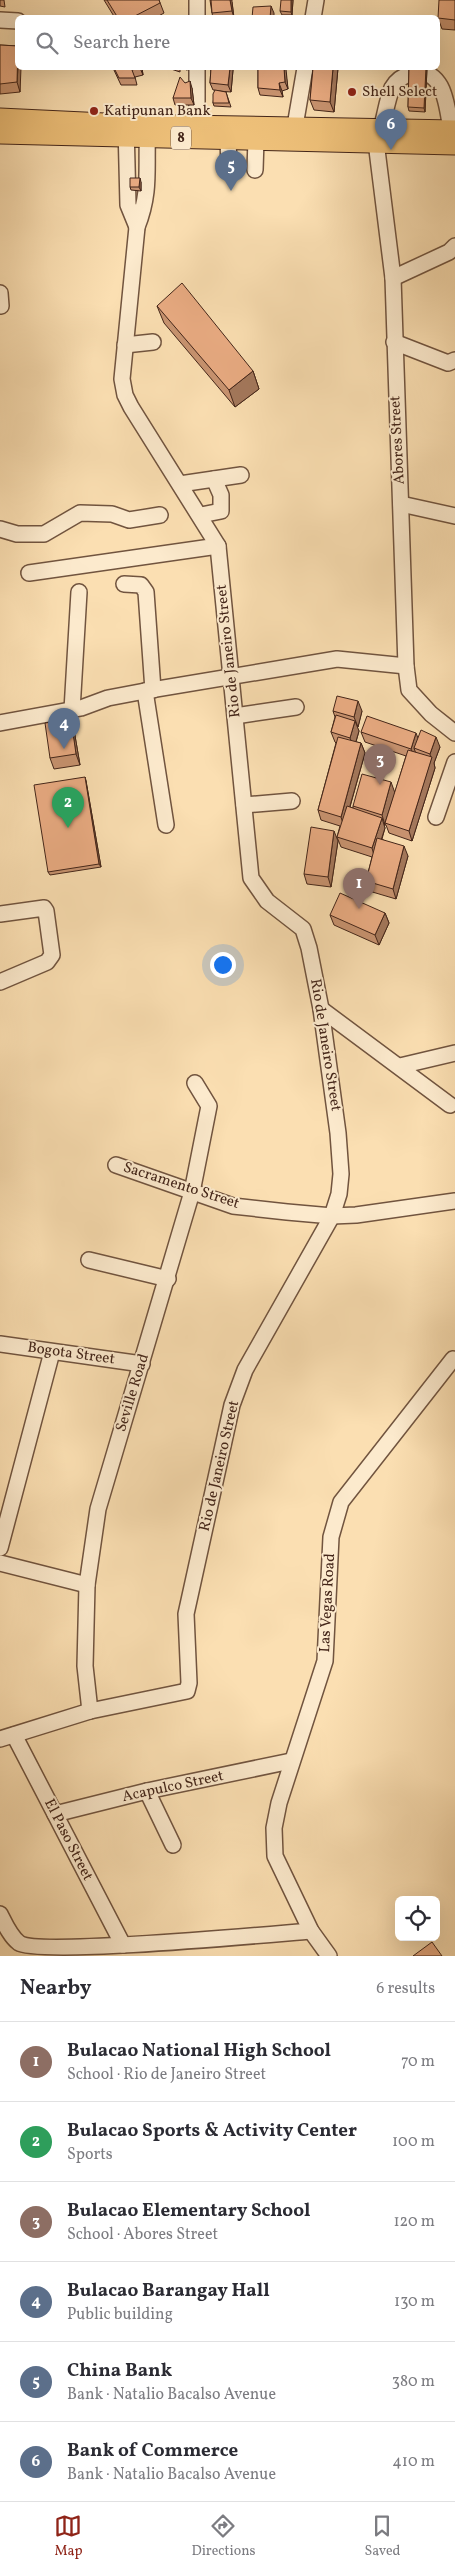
<!DOCTYPE html>
<html lang="en">
<head>
<meta charset="utf-8">
<style>
  :root { --surface:#fff; --page:#f7f7f7; --text:#2b2b33; --muted:#7c7c81; --line:#e1e1e2; --accent:#8f2418 }
  body { margin:0; font-family:Vollkorn,serif; background:var(--page); color:var(--text) }
  .controls { position:absolute; right:15px; bottom:15px; display:grid; overflow:hidden; border-radius:8px; box-shadow:0 5px 20px #0002 }
  .controls button { width:45px; height:45px; display:grid; place-items:center; padding:0; border:0; border-bottom:1px solid var(--line); background:var(--surface); color:var(--text); font:25px sans-serif }
  .you { position:absolute; left:222px; top:964px; width:18px; height:18px; margin:-12px; border:4px solid #fff; border-radius:50%; background:#1a73e8; box-shadow:0 0 0 8px #1a73e833 }
  .badge { display:grid; place-items:center; width:32px; height:32px; border-radius:50%; background:var(--accent); color:#fff; font-size:16px; font-weight:700 }
  .pin { position:absolute; translate:-50% -41px; filter:drop-shadow(0 1px 2px #0008) }
  .pin::after { content:''; position:absolute; top:26px; width:18px; height:15px; background:inherit; clip-path:polygon(0 0,100% 0,50% 100%) }
  .list { margin:0; padding:0; list-style:none }
  h2 { display:flex; justify-content:space-between; align-items:center; height:65px; margin:0; padding:0 20px; font-size:21px }
  h2 small { font-size:16px; font-weight:400; color:var(--muted) }
  .list li { display:grid; grid-template-columns:32px 1fr auto; gap:15px; align-items:center; box-sizing:border-box; height:80px; padding:0 20px; border-top:1px solid var(--line) }
  .list b { display:block; font-size:19px; white-space:nowrap }
  .list p { margin:0; font-size:16px; white-space:nowrap; color:var(--muted) }
  .list em { font-size:16px; font-style:normal; color:var(--muted) }
  .icon { flex:none; width:28px; height:28px; fill:none; stroke:currentColor; stroke-width:2; stroke-linecap:round; stroke-linejoin:round }
  .map { position:relative; flex:none; width:455px; height:1956px; overflow:hidden }
  .search { position:absolute; background:var(--surface); box-shadow:0 5px 20px #0002; left:15px; right:15px; top:15px; height:55px; display:flex; align-items:center; gap:12px; box-sizing:border-box; padding:0 18px; border-radius:8px; color:var(--muted); font-size:19px }
  .sheet { height:545px; background:var(--surface) }
  nav { display:flex; justify-content:space-around; align-items:center; box-sizing:border-box; height:70px; border-top:1px solid var(--line); background:var(--surface); font-size:14px; color:var(--muted) }
  nav a { display:grid; justify-items:center; gap:2px }
  nav .on { color:var(--accent) }
  .map>svg:first-child { display:block }
  .lines { fill:none; stroke-linecap:round; stroke-linejoin:round }
  .minor-casing { stroke:#71543f; stroke-width:18 }
  .major-casing { stroke:#432519; stroke-width:21 }
  .minor { stroke:#fceacd; stroke-width:15 }
  .major { stroke:#eec079; stroke-width:19 }
  .wall { fill:#c99471; stroke:#432519 }
  .shaded-wall { fill:#a4785c; stroke:#432519 }
  .building { fill:#eaac83; stroke:#432519 }
  .poi-dot { fill:#8f2418; stroke:#fceacd; stroke-width:2 }
  .labels { text-anchor:middle; dominant-baseline:central; stroke-width:4; stroke-linejoin:round; paint-order:stroke }
  .shield { fill:#fceacd; stroke:#7a604f; stroke-width:1 }
  .shield-label { font-size:14px; font-weight:bold; fill:#432519 }
  .poi-label { font-size:15px; fill:#432519; stroke:#fceacd; text-anchor:start }
  .street-label { font-size:15px; fill:#432519; stroke:#fceacd }
</style>
</head>
<body>
<div class="map">
<svg width="455" height="1956" viewBox="0 0 455 1956">
  <rect width="100%" height="100%" fill="#fbdfb2"/>
  <filter id="stains"><feTurbulence type="fractalNoise" baseFrequency=".004" numOctaves="4"/><feColorMatrix values="0 0 0 0 .2 0 0 0 0 .09 0 0 0 0 .02 0 0 0 .5 -.17"/></filter>
  <radialGradient id="worn" r=".72"><stop offset=".6" stop-color="#630" stop-opacity="0"/><stop offset="1" stop-color="#630" stop-opacity=".3"/></radialGradient>
  <g class="lines">
    <defs>
      <g id="minor">
        <polyline points="197,0 197,18"/>
        <polyline points="313,18 316,0"/>
        <polyline points="0,20 18,21"/>
        <polyline points="197,68 197,124"/>
        <polyline points="126,126 128,205 137,227"/>
        <polyline points="295,126 305,68"/>
        <path d="M381 129C385 116 387 100 392 88 396 81 403 76 410 74 445 65 447 107 451 130"/>
        <polyline points="375,134 393,278 406,666 409,690 431,714 455,733"/>
        <polyline points="228,139 229,168"/>
        <polyline points="255,170 256,139"/>
        <polyline points="393,278 449,252 455,246"/>
        <polyline points="0,293 1,306"/>
        <polyline points="394,342 448,363 455,360"/>
        <polyline points="125,345 153,342"/>
        <polyline points="180,484 241,475"/>
        <polyline points="401,504 455,516"/>
        <polyline points="201,515 221,511 221,495 214,479"/>
        <polyline points="0,529 17,534 44,534 80,513 112,514 129,520 160,515"/>
        <polyline points="29,573 218,546"/>
        <polyline points="124,584 141,585 146,592 153,690"/>
        <polyline points="145,691 166,825"/>
        <polyline points="72,710 79,592"/>
        <polyline points="235,716 296,707"/>
        <polyline points="0,723 81,708 108,698 145,691 337,659 406,666"/>
        <polyline points="244,805 292,801"/>
        <polyline points="436,817 455,762"/>
        <polyline points="0,914 44,908 46,911 52,955 47,962 0,982"/>
        <polyline points="321,1009 450,1105"/>
        <polyline points="400,1066 455,1053"/>
        <polyline points="116,1165 233,1206 287,1212 332,1216 356,1215 455,1201"/>
        <polyline points="89,1260 168,1279"/>
        <polyline points="0,1344 142,1364"/>
        <polyline points="0,1548 52,1352"/>
        <polyline points="0,1563 87,1585"/>
        <polyline points="90,1711 85,1666 87,1585 98,1509 192,1192 209,1106 195,1083"/>
        <polyline points="14,1735 123,1945"/>
        <path d="M0 1739 90 1711 187 1691 189 1683 186 1614 232 1405 245 1370 332 1216 339 1194 341 1174 338 1133 321 1009 309 948 303 929 267 901 251 878 218 546 131 407 125 395 122 379 137 227C152 189 145 165 148 126"/>
        <polyline points="147,1791 173,1845"/>
        <polyline points="55,1814 147,1791 291,1761"/>
        <path d="M0 1914C5 1924 10 1936 19 1943 39 1956 272 1934 311 1931"/>
        <polyline points="329,1956 311,1931 275,1856 274,1828 279,1803 325,1661 331,1537 341,1502 453,1359"/>
      </g>
      <g id="major">
        <polyline points="0,118 126,124 455,130"/>
        <polyline points="0,134 455,145"/>
      </g>
    </defs>
    <use href="#minor" class="minor-casing"/>
    <use href="#major" class="major-casing"/>
    <use href="#minor" class="minor"/>
    <use href="#major" class="major"/>
  </g>
  <g class="wall">
    <polygon points="0,0 4,0 5,7 0,6"/>
    <polygon points="104,0 159,0 164,13 155,18 115,18"/>
    <polygon points="210,0 230,0 232,2 234,18 213,18 212,13"/>
    <polygon points="293,0 292,15 282,15 280,11"/>
    <polygon points="455,0 455,30 442,29 438,18"/>
    <polygon points="0,45 18,46 20,92 0,94"/>
    <polygon points="113,68 142,68 143,75 135,77 137,85 121,85"/>
    <polygon points="170,68 180,68 180,72 171,69"/>
    <polygon points="185,68 193,68 193,69 186,70"/>
    <polygon points="211,68 232,68 233,70 231,92 218,91 226,92 231,107 214,106 213,103 215,90 213,90 210,83"/>
    <polygon points="258,68 285,68 288,89 282,91 283,97 260,95 258,88"/>
    <polygon points="313,68 338,68 334,112 314,110 310,100"/>
    <polygon points="409,68 427,68 425,112 409,111 408,107"/>
    <polygon points="185,83 192,88 194,105 175,105 173,98"/>
    <polygon points="141,182 141,191 131,190 130,187"/>
    <polygon points="157,306 253,371 259,389 235,407 164,323"/>
    <polygon points="333,711 362,711 358,727 357,727 359,731 356,742 361,743 365,753 350,807 353,808 353,806 395,792 406,756 365,742 361,732 418,738 440,747 434,763 435,768 412,841 389,833 386,825 384,825 385,828 382,839 408,856 396,899 369,891 366,881 372,857 341,847 337,837 340,826 321,820 318,810 336,743 335,742 331,732 335,717"/>
    <polygon points="71,719 74,730 80,765 54,769 50,758"/>
    <polygon points="85,777 86,781 101,867 50,875 48,872"/>
    <polygon points="338,841 331,887 307,884 304,874"/>
    <polygon points="385,913 389,923 379,945 334,925 330,915"/>
  </g>
  <g class="shaded-wall">
    <polygon points="230,0 232,0 232,2 234,18 232,11"/>
    <polygon points="291,0 293,0 292,15 291,12"/>
    <polygon points="271,6 274,13 274,18 270,18"/>
    <polygon points="18,68 21,68 20,92 17,82"/>
    <polygon points="140,68 142,68 143,75"/>
    <polygon points="230,68 232,68 233,70 231,92 228,85"/>
    <polygon points="284,68 285,68 286,69 288,89 285,82"/>
    <polygon points="333,68 338,68 334,112 330,102"/>
    <polygon points="426,68 427,68 425,112 424,108"/>
    <polygon points="190,81 192,88 194,105 191,98"/>
    <polygon points="279,83 282,91 283,97 280,90"/>
    <polygon points="140,178 141,182 141,191 139,187"/>
    <polygon points="253,371 259,389 235,407 229,390"/>
    <polygon points="358,701 362,711 358,727 354,717"/>
    <polygon points="71,719 74,730 80,765 76,754"/>
    <polygon points="355,721 359,731 354,748 350,738"/>
    <polygon points="416,733 420,743 414,748 416,754 415,759 411,749"/>
    <polygon points="436,737 440,747 434,763 435,768 412,841 409,831 431,759 430,754"/>
    <polygon points="361,743 365,753 344,827 341,817"/>
    <polygon points="85,777 86,781 101,867 99,864"/>
    <polygon points="391,782 395,793 385,823 385,825 382,815"/>
    <polygon points="382,818 385,828 375,859 372,848"/>
    <polygon points="334,831 338,841 331,887 328,877"/>
    <polygon points="404,846 408,856 396,899 393,889"/>
    <polygon points="385,913 389,923 379,945 375,935"/>
  </g>
  <g class="building">
    <polygon points="107,0 159,0 160,3 131,18 118,18"/>
    <polygon points="211,0 230,0 232,11 212,13"/>
    <polygon points="281,0 291,0 291,12 280,11"/>
    <polygon points="439,0 455,0 455,20 438,18"/>
    <polygon points="271,6 270,18 252,18 253,7"/>
    <polygon points="0,45 18,46 17,82 0,84"/>
    <polygon points="114,68 140,68 132,70 135,78 119,78"/>
    <polygon points="211,68 230,68 228,85 210,83"/>
    <polygon points="258,68 284,68 285,82 279,83 280,90 258,88"/>
    <polygon points="313,68 333,68 330,102 310,100"/>
    <polygon points="409,68 426,68 424,108 408,107"/>
    <polygon points="180,77 185,83 190,81 191,98 173,98"/>
    <polygon points="215,90 226,92 229,103 213,103 213,94"/>
    <polygon points="130,178 140,178 139,187 130,187"/>
    <polygon points="182,283 253,371 229,390 157,306"/>
    <polygon points="337,696 358,701 354,717 333,711"/>
    <polygon points="336,715 355,721 350,738 331,732"/>
    <polygon points="367,716 416,733 411,749 361,732"/>
    <polygon points="71,719 76,754 50,758 45,723"/>
    <polygon points="421,730 436,737 430,754 414,748"/>
    <polygon points="338,737 361,743 341,817 318,810"/>
    <polygon points="408,750 432,757 409,831 385,823"/>
    <polygon points="362,774 391,782 382,815 353,806"/>
    <polygon points="85,777 99,864 48,872 34,785"/>
    <polygon points="347,806 382,818 372,848 337,837"/>
    <polygon points="311,827 334,831 328,877 304,874"/>
    <polygon points="377,838 404,846 393,889 366,881"/>
    <polygon points="340,893 385,913 375,935 330,915"/>
    <polygon points="432,1942 442,1956 413,1956"/>
  </g>
  <g class="poi-dot">
    <circle cx="352" cy="92" r="5"/>
    <circle cx="94" cy="111" r="5"/>
  </g>
  <g class="labels">
    <rect class="shield" x="171" y="126.5" width="20" height="23" rx="4"/>
    <g class="shield-label">
      <text x="181" y="138">8</text>
    </g>
    <g class="poi-label">
      <text x="362" y="92">Shell Select</text>
      <text x="104" y="111">Katipunan Bank</text>
    </g>
    <g class="street-label">
      <text transform="translate(398 440) rotate(-93)">Abores Street</text>
      <text transform="translate(229 651) rotate(-96)">Rio de Janeiro Street</text>
      <text transform="translate(325 1045) rotate(81)">Rio de Janeiro Street</text>
      <text transform="translate(181 1186) rotate(18)">Sacramento Street</text>
      <text transform="translate(71 1354) rotate(8)">Bogota Street</text>
      <text transform="translate(133 1393) rotate(-73)">Seville Road</text>
      <text transform="translate(220 1466) rotate(-77)">Rio de Janeiro Street</text>
      <text transform="translate(328 1603) rotate(-87)">Las Vegas Road</text>
      <text transform="translate(173 1787) rotate(-12)">Acapulco Street</text>
      <text transform="translate(68 1840) rotate(63)">El Paso Street</text>
    </g>
  </g>
  <rect width="100%" height="100%" filter="url(#stains)"/>
  <rect width="100%" height="100%" fill="url(#worn)"/>
</svg>
<div class="controls">
<button><svg class="icon" aria-label="locate" viewBox="0 0 24 24"><circle cx="12" cy="12" r="6"/><path d="M12 2v4M12 18v4M2 12h4M18 12h4"/></svg></button>
</div>
<div class="you"></div>
<div class="pin badge" style="left:359px;top:909px;background:#8d6e63">1</div>
<div class="pin badge" style="left:68px;top:828px;background:#2e9e5b">2</div>
<div class="pin badge" style="left:380px;top:785px;background:#8d6e63">3</div>
<div class="pin badge" style="left:64px;top:749px;background:#5c6f8a">4</div>
<div class="pin badge" style="left:231px;top:191px;background:#5c6f8a">5</div>
<div class="pin badge" style="left:391px;top:150px;background:#5c6f8a">6</div>
<div class="search"><svg class="icon" aria-label="search" viewBox="0 0 24 24"><circle cx="10" cy="10" r="6"/><path d="M15 15l6 6"/></svg>Search here</div>
</div>
<section class="sheet">
<h2>Nearby<small>6 results</small></h2>
<ul class="list">
<li><span class="badge" style="background:#8d6e63">1</span><div><b>Bulacao National High School</b><p>School · Rio de Janeiro Street</p></div><em>70 m</em></li>
<li><span class="badge" style="background:#2e9e5b">2</span><div><b>Bulacao Sports &amp; Activity Center</b><p>Sports</p></div><em>100 m</em></li>
<li><span class="badge" style="background:#8d6e63">3</span><div><b>Bulacao Elementary School</b><p>School · Abores Street</p></div><em>120 m</em></li>
<li><span class="badge" style="background:#5c6f8a">4</span><div><b>Bulacao Barangay Hall</b><p>Public building</p></div><em>130 m</em></li>
<li><span class="badge" style="background:#5c6f8a">5</span><div><b>China Bank</b><p>Bank · Natalio Bacalso Avenue</p></div><em>380 m</em></li>
<li><span class="badge" style="background:#5c6f8a">6</span><div><b>Bank of Commerce</b><p>Bank · Natalio Bacalso Avenue</p></div><em>410 m</em></li>
</ul>
</section>
<nav>
<a class="on"><svg class="icon" aria-label="map" viewBox="0 0 24 24"><path d="M3 6l6-2 6 2 6-2v14l-6 2-6-2-6 2zM9 4v14M15 6v14"/></svg>Map</a>
<a><svg class="icon" aria-label="directions" viewBox="0 0 24 24"><path d="M12 3l9 9-9 9-9-9zM9 14v-3h6M13 9l2 2-2 2"/></svg>Directions</a>
<a><svg class="icon" aria-label="saved" viewBox="0 0 24 24"><path d="M7 4h10v16l-5-4-5 4z"/></svg>Saved</a>
</nav>
</body>
</html>
